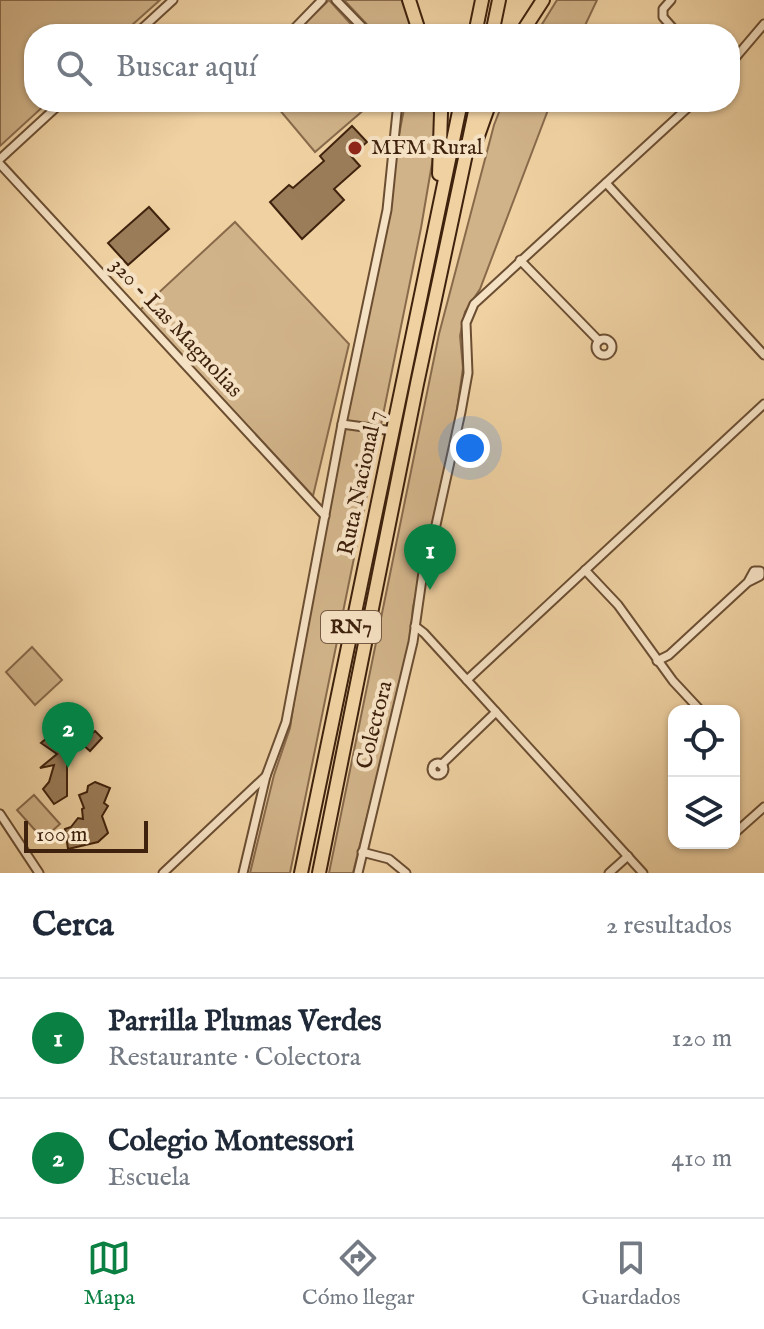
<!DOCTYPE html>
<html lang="es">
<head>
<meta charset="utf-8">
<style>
  :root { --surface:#fff; --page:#f6f6f7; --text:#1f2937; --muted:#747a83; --line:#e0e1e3; --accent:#0b8043 }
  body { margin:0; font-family:"IM FELL English",serif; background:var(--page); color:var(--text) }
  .controls { position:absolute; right:24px; bottom:24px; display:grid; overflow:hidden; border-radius:16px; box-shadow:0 2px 6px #0004 }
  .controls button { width:72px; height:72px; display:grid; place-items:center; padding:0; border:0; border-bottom:2px solid var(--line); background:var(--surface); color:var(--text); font:40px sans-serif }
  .scale { position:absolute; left:24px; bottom:20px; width:124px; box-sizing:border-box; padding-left:8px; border:4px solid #3f220d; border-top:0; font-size:22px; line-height:28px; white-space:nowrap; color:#3f220d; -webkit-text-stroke:6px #f5e1c3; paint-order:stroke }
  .you { position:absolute; left:470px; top:448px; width:28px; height:28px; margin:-20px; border:6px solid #fff; border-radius:50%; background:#1a73e8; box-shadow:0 0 0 12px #1a73e833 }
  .badge { display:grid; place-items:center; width:52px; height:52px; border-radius:50%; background:var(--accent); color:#fff; font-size:26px; font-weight:700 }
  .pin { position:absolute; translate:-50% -66px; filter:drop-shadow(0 2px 4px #0008) }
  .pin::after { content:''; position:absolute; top:42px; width:28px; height:24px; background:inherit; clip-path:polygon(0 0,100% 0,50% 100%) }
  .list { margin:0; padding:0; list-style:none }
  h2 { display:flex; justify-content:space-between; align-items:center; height:104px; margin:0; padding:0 32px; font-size:34px }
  h2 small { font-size:26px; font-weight:400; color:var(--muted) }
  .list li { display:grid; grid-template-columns:52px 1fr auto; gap:24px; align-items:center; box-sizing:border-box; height:120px; padding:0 32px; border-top:2px solid var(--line) }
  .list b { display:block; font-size:30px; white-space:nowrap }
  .list p { margin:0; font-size:26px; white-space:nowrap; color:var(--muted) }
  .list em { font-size:26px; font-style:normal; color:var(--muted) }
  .icon { flex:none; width:44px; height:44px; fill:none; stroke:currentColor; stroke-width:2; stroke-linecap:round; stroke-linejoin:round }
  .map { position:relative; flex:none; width:764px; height:873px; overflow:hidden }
  .search { position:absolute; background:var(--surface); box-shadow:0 2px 6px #0004; left:24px; right:24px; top:24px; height:88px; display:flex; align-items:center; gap:20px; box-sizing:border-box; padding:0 28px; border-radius:32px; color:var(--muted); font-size:30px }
  .sheet { height:344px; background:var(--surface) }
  nav { display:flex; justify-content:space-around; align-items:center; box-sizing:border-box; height:112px; border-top:2px solid var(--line); background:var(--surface); font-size:22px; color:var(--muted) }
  nav a { display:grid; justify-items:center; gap:4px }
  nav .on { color:var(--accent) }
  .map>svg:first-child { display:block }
  .green { fill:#d1b389; stroke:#886a4b; stroke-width:2 }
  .building { fill:#9b7d5a; stroke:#3f220d; stroke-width:2 }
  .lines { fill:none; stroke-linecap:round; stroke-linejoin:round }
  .minor-casing { stroke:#6b4e32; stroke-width:11 }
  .motorway-casing { stroke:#3f220d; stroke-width:16 }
  .minor { stroke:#f5e1c3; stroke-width:7 }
  .motorway { stroke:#efd1a2; stroke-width:12 }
  .poi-dot { fill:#8f2418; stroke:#f5e1c3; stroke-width:3 }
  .labels { text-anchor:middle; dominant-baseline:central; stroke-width:8; stroke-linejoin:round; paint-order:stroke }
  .shield { fill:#f5e1c3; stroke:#765b44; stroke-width:2 }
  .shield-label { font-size:20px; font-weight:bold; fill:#3f220d }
  .poi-label { font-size:22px; fill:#3f220d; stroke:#f5e1c3; text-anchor:start }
  .street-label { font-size:22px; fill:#3f220d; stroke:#f5e1c3 }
</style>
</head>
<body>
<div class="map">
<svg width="764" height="873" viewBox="0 0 764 873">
  <rect width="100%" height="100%" fill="#efd1a2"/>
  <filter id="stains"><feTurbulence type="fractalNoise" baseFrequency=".0025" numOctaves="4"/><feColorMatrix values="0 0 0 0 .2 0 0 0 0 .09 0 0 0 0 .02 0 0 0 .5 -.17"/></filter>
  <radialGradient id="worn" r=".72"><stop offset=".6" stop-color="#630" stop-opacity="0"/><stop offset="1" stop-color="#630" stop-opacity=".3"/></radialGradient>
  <g class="green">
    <polygon points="0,0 160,0 122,34 34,34 34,102 48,102 0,146"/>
    <polygon points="329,0 360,34 294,34"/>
    <polygon points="344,0 402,0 414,34 376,34"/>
    <polygon points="557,0 597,0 581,34 536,34"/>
    <polygon points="273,102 373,102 315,152"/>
    <polygon points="403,102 433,102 436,140 421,228 290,873 250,873 274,775 290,728 307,614 404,109"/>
    <polygon points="503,102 551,102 480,289 465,312 460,336 463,368 455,424 413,607 409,649 353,873 329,873 439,334 494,125"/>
    <polygon points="235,222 349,344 313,496 140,310"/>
    <polygon points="32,647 62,680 35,705 6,672"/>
    <polygon points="34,795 60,824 43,839 17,810"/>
  </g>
  <g class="building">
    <polygon points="352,126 367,142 351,156 360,166 334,189 344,200 302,239 270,202 289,185 293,188 324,161 320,156"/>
    <polygon points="149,207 169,229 128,265 108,243"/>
    <polygon points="95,731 102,738 90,751 81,743"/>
    <polygon points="53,733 67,738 67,796 54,804 43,789 49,782 54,765 40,768 57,754 41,743"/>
    <polygon points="95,782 110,788 104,803 108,806 102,816 108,833 98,842 68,849 65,829 71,827 78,818 83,819 82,809 84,808 79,795 87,792 88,786"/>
  </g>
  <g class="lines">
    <defs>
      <g id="minor">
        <polyline points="336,0 369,34"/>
        <polyline points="671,0 663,9 663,17 678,34"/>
        <polyline points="136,34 173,0"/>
        <polyline points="289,34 322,0"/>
        <polyline points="730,64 764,24"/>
        <polyline points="0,159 62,102"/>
        <polyline points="0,164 325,516"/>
        <polyline points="606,183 764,355"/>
        <polyline points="520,260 599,341"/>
        <circle cx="604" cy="347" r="8"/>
        <polyline points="342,424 393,431"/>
        <polyline points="585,570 618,605 673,681 701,711"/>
        <polyline points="415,626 424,633 643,873"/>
        <polyline points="657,661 669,655 748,582 754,571 760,571 760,576 748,582"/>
        <polyline points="467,680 764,404"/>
        <circle cx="438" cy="769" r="6"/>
        <polyline points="441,765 496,712"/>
        <polyline points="0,814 39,873"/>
        <polyline points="736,832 764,807"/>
        <polyline points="362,852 389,859 406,873"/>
        <polyline points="163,873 266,776"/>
        <polyline points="243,873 266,776 286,722 342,424 387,210 398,102"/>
        <polyline points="358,873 413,642 423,572 434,534 461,412 468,373 466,323 474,304 694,102"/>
        <polyline points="609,873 628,856"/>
      </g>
      <g id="motorway">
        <polyline points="409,0 420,34"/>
        <polyline points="475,34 482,0"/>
        <polyline points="492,34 499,0"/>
        <polyline points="521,34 543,0"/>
        <polyline points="474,147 490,102"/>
        <polyline points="439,174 441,113 440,102"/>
        <polyline points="301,873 461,102"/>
        <polyline points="319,873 417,384 477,102"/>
      </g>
    </defs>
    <use href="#minor" class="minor-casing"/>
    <use href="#motorway" class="motorway-casing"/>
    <use href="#minor" class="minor"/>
    <use href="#motorway" class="motorway"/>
  </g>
  <circle class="poi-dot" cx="355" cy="148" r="8"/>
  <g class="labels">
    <rect class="shield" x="321" y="611" width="60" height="32" rx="6"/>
    <g class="shield-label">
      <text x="351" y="627">RN7</text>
    </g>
    <g class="poi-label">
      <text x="371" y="148">MFM Rural</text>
    </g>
    <g class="street-label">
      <text transform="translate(176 328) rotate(47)">320 - Las Magnolias</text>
      <text transform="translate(361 483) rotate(-78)">Ruta Nacional 7</text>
      <text transform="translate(375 725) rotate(-76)">Colectora</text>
    </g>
  </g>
  <rect width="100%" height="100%" filter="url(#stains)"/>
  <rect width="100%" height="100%" fill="url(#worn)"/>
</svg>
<div class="controls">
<button><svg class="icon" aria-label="locate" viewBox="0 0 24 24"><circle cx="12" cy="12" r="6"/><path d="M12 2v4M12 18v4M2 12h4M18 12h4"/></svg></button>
<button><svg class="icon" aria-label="layers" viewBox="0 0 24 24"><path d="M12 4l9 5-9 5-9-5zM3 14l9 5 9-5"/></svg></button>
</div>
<div class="scale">100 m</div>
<div class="you"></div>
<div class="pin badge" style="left:430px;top:590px">1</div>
<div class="pin badge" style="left:68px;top:768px">2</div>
<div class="search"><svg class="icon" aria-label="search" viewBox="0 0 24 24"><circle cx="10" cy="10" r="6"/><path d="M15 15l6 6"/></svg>Buscar aquí</div>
</div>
<section class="sheet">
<h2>Cerca<small>2 resultados</small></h2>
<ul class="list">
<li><span class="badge">1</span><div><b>Parrilla Plumas Verdes</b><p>Restaurante · Colectora</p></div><em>120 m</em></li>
<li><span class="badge">2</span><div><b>Colegio Montessori</b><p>Escuela</p></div><em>410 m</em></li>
</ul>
</section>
<nav>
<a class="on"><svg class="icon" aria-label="map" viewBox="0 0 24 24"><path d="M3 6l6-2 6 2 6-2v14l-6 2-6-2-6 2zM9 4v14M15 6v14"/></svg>Mapa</a>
<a><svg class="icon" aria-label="directions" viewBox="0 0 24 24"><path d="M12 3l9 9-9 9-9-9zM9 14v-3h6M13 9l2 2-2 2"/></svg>Cómo llegar</a>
<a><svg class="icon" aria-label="saved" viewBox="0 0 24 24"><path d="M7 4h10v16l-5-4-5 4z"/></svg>Guardados</a>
</nav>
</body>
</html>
